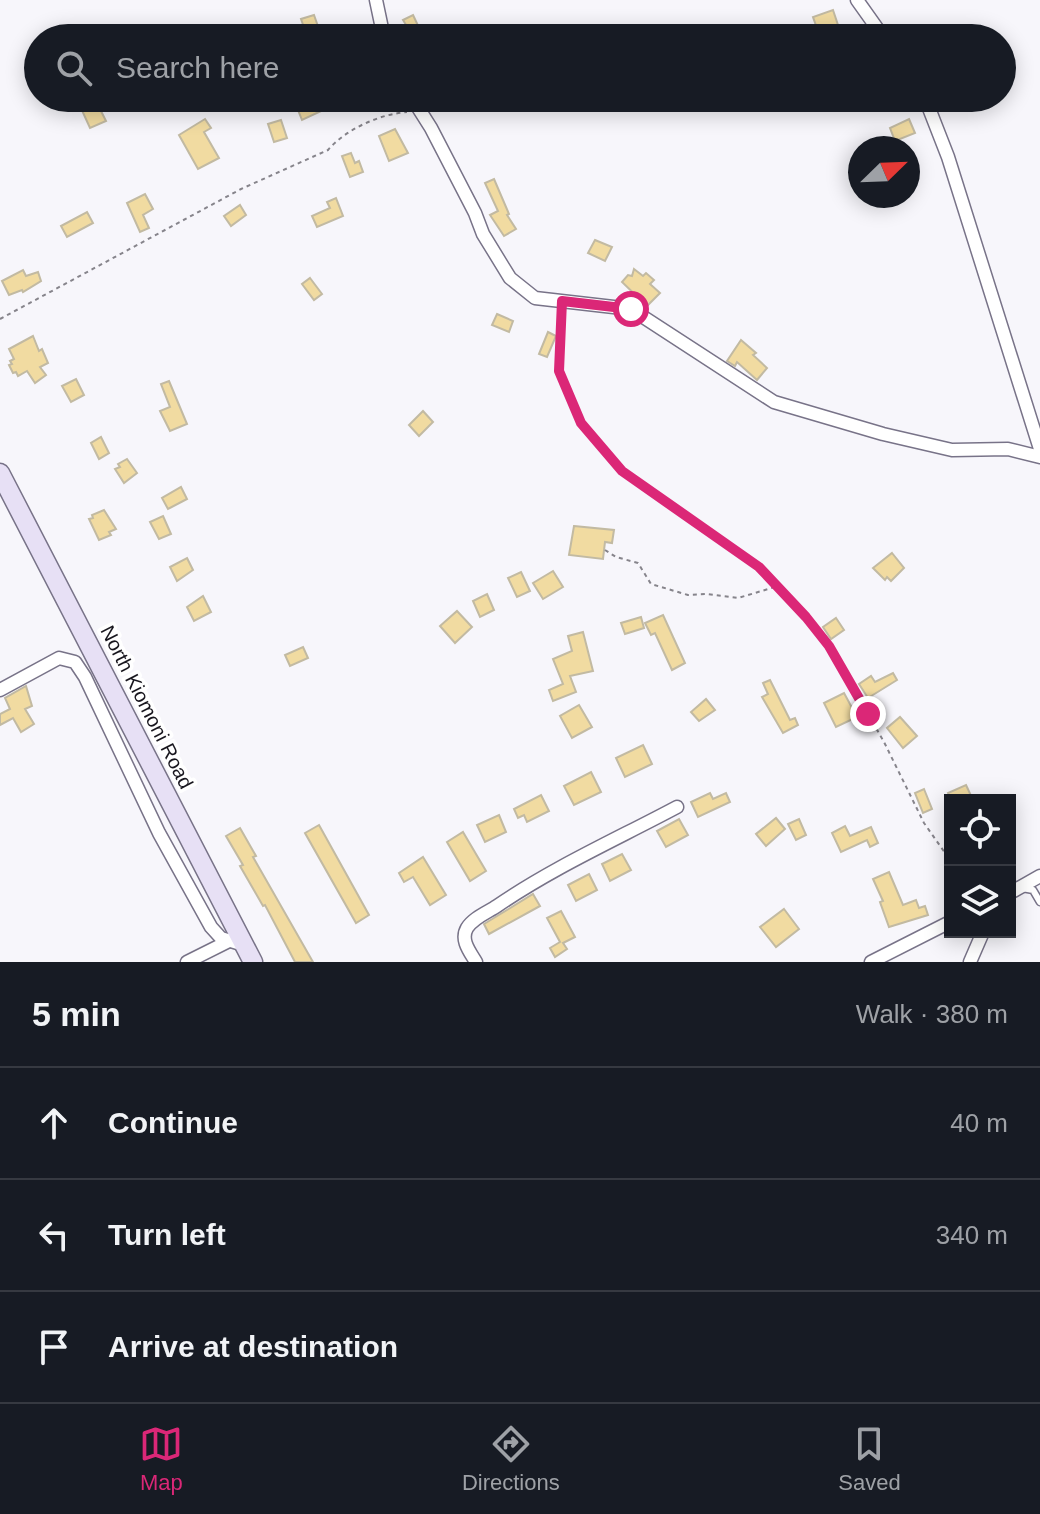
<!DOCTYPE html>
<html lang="en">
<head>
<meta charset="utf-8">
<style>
  :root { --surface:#171b24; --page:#20242c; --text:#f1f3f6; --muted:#9ea1a6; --line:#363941; --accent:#db2777 }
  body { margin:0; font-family:Arial,sans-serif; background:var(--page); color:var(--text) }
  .controls { position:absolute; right:24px; bottom:24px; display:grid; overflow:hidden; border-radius:0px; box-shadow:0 4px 20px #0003 }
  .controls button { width:72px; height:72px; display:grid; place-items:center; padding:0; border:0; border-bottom:2px solid var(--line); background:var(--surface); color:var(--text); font:40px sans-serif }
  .compass { position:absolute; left:848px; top:136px; width:72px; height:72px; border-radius:50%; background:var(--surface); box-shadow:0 4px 20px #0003; rotate:67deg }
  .stop { position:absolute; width:24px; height:24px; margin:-18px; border:6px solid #db2777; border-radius:50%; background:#fff }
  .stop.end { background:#db2777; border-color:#fff; box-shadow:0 2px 8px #0008 }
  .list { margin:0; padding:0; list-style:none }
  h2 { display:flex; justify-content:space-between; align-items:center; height:104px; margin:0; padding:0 32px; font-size:34px }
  h2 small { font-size:26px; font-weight:400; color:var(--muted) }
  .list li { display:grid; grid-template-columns:52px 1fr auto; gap:24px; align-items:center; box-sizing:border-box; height:112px; padding:0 32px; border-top:2px solid var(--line) }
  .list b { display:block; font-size:30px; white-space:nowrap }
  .list em { font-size:26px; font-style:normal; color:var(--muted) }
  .icon { flex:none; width:44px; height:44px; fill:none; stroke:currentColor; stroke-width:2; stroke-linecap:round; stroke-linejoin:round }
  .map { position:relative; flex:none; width:1040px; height:962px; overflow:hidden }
  .search { position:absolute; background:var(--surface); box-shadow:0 4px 20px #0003; left:24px; right:24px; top:24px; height:88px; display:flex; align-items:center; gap:20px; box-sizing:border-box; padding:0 28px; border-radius:44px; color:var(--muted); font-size:30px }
  .sheet { height:440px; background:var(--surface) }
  nav { display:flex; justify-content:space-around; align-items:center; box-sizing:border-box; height:112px; border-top:2px solid var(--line); background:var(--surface); font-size:22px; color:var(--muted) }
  nav a { display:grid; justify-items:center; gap:4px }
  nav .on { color:var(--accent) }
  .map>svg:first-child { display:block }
  .building { fill:#f1dba1; stroke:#c2baa2; stroke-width:2 }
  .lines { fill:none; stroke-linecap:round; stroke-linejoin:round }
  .service-casing { stroke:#787388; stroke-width:9 }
  .minor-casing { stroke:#787388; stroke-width:15 }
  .secondary-casing { stroke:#787388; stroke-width:21 }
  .path { stroke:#86848b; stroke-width:2; stroke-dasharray:4 4; stroke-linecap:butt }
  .service { stroke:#fff; stroke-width:6 }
  .minor { stroke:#fff; stroke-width:12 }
  .secondary { stroke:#e7e0f5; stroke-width:18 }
  .route { stroke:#db2777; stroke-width:10 }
  .labels { text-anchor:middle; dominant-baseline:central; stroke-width:7; stroke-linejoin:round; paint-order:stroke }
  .street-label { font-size:20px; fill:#18161e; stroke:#fff }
</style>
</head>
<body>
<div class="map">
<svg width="1040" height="962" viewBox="0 0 1040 962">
  <rect width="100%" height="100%" fill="#f7f6fb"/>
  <g class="building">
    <polygon points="833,10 839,28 819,34 813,17"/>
    <polygon points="314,15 320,32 307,36 301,19"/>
    <polygon points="413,15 422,34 414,38 403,20"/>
    <polygon points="317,98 349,98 302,120 298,110 318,100"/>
    <polygon points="95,99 106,121 90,128 80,106"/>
    <polygon points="205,119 211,128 204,132 219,158 198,169 179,135"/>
    <polygon points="909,119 915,133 895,141 890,128"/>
    <polygon points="281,120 287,138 274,142 268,124"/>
    <polygon points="395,129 408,153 389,161 379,136"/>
    <polygon points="351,153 355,163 359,161 363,172 350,177 342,156"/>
    <polygon points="494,179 509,214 507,215 516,229 504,236 490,215 498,211 485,183"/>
    <polygon points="145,194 153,209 143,215 149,228 140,232 127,203"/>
    <polygon points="336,198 343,216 317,227 312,216 330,208 327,202"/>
    <polygon points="240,205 246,215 231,226 224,216"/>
    <polygon points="87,212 93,223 67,237 61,226"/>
    <polygon points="595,240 612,247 605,261 588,253"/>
    <polygon points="634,269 643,276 646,273 654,280 650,284 660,293 647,306 622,282 628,275 632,276"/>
    <polygon points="23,270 26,276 38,272 41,281 23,292 22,290 9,295 2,281"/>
    <polygon points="310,278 322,294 314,300 302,284"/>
    <polygon points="497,314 513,321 509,332 492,325"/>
    <polygon points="548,332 556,336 547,357 539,354"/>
    <polygon points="33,336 39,351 42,349 48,363 40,367 46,375 35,383 27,371 18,376 16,372 13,373 9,365 12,364 10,361 14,359 9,349"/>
    <polygon points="741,340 756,353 753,355 767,368 757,380 737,362 735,366 727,361"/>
    <polygon points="76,379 84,395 71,402 62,386"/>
    <polygon points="169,381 187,424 170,431 160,411 170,407 161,384"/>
    <polygon points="423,411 433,422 419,436 409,425"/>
    <polygon points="101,437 109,453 99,459 91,443"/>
    <polygon points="127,459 137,473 124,483 115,469 120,467 118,464"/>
    <polygon points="181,487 187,499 168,509 162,498"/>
    <polygon points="104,510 116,529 109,532 111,535 99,540 89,519 93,518 92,515"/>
    <polygon points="163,516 171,534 159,539 150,522"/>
    <polygon points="574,526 614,530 612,543 605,542 603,559 569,555"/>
    <polygon points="892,553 904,568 891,581 887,577 885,580 873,568"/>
    <polygon points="187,558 193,570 177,581 170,567"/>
    <polygon points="553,571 563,587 543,599 533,583"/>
    <polygon points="521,572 530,591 517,597 508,578"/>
    <polygon points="487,594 494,610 480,617 473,601"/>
    <polygon points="203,596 211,612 194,621 187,607"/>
    <polygon points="457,611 472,627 455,643 440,626"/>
    <polygon points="663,615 685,663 672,670 655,633 651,635 645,623"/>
    <polygon points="641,617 644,628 625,634 621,623"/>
    <polygon points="836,618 844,630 831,639 823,627"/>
    <polygon points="583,632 593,671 570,676 576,692 553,701 549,690 563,684 553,659 572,651 568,636"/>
    <polygon points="303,647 308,658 290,666 285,655"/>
    <polygon points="893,673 897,680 868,698 859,684 871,676 875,682"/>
    <polygon points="770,680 790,720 795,718 798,725 783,733 762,697 768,694 763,683"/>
    <polygon points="26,686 32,706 25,709 34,724 21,732 13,718 0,725 0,714 10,709 5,698"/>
    <polygon points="844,693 857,717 836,727 824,703"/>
    <polygon points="706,699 715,710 699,721 691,712"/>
    <polygon points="579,705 592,727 572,738 560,716"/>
    <polygon points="900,717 917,736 903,748 887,728"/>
    <polygon points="643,745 652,764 625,777 616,758"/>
    <polygon points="591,772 601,792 574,805 564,786"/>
    <polygon points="966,785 973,800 951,800 948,793"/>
    <polygon points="924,789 932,809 923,813 915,793"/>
    <polygon points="710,793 713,799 726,793 730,802 698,817 691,802"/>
    <polygon points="541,795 549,811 527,822 524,815 518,818 514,809"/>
    <polygon points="499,815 506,832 485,842 477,825"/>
    <polygon points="776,818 785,829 766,846 756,834"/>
    <polygon points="679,819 688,835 666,847 657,831"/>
    <polygon points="799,819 806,835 796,840 788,824"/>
    <polygon points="319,825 369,915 356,923 305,833"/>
    <polygon points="845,826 850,836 871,827 878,843 870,847 867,840 841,852 832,833"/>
    <polygon points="240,828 256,856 253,857 313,962 295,962 265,905 263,906 240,866 243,865 226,836"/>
    <polygon points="463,832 486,871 470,881 447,842"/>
    <polygon points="622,854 631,870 610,881 602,864"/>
    <polygon points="423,857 446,895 430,905 413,877 404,882 399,873"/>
    <polygon points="889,872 903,905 916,900 919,908 925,906 928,915 889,927 880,902 883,901 873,879"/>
    <polygon points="589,874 597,890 576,901 568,885"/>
    <polygon points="533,894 540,906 489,934 484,924"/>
    <polygon points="784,909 799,929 776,947 760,927"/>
    <polygon points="561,911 575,937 563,943 567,949 555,957 550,948 560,942 547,918"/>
  </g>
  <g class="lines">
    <defs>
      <polyline id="service" points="1022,888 1033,890 1040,902"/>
      <g id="minor">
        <polyline points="376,0 384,38"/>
        <polyline points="857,0 884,38"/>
        <polyline points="412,98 431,128 475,213 483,234 510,278 535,298 631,309 774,402 883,434 952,450 1008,449 1040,457"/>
        <polyline points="925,98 948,157 1040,449"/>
        <polyline points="0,690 59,658 75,662 85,677 159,833 211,927 221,938 244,945"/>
        <polyline points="1010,893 1040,876"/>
        <polyline points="187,962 229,941"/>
        <path d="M476 962C470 952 460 940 467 928 473 918 488 912 497 906 554 867 617 839 677 807"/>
        <polyline points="871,962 950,922"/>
        <polyline points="970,962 983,932"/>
      </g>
      <polyline id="secondary" points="0,473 253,962"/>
    </defs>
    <use href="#service" class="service-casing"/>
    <use href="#minor" class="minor-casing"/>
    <use href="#secondary" class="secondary-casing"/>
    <g class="path">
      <polyline points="561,315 559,371 581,423 622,471 759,567 806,617 829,646 884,742 924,823 950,860"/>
      <path d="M0 319 241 189 328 150C346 129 380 114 407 112"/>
      <polyline points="605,550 616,557 638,563 651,584 688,595 707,594 738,598 775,587"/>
    </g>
    <use href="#service" class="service"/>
    <use href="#minor" class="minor"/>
    <use href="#secondary" class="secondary"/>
  </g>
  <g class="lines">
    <polyline class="route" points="631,309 562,301 559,371 581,423 622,471 759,567 806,617 829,646 868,714"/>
  </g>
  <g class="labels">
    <g class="street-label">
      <text transform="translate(147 707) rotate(63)">North Kiomoni Road</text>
    </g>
  </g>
</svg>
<div class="controls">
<button><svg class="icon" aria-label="locate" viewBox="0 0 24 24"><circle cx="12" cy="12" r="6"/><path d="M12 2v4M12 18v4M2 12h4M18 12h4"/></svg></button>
<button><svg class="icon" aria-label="layers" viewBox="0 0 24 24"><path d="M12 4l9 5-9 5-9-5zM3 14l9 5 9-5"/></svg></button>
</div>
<svg class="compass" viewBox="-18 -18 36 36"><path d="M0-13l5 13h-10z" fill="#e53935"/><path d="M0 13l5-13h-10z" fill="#9ea1a6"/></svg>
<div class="stop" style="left:631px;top:309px"></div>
<div class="stop end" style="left:868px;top:714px"></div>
<div class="search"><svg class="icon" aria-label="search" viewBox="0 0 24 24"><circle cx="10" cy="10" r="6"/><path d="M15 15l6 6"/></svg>Search here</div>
</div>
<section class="sheet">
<h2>5 min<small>Walk · 380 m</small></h2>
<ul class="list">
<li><svg class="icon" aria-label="ahead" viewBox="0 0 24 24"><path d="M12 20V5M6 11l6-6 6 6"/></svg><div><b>Continue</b></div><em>40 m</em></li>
<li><svg class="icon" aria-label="left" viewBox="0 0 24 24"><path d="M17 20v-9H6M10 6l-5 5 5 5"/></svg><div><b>Turn left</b></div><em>340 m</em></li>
<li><svg class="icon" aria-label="arrive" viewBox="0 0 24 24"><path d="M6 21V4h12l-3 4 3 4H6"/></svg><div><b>Arrive at destination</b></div></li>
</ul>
</section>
<nav>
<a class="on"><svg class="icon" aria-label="map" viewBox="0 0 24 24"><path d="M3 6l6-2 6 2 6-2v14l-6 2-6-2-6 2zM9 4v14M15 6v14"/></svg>Map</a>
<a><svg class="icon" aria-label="directions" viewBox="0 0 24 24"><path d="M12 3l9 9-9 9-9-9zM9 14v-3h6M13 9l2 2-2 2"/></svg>Directions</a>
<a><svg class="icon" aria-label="saved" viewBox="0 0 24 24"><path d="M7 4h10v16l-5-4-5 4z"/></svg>Saved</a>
</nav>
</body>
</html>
